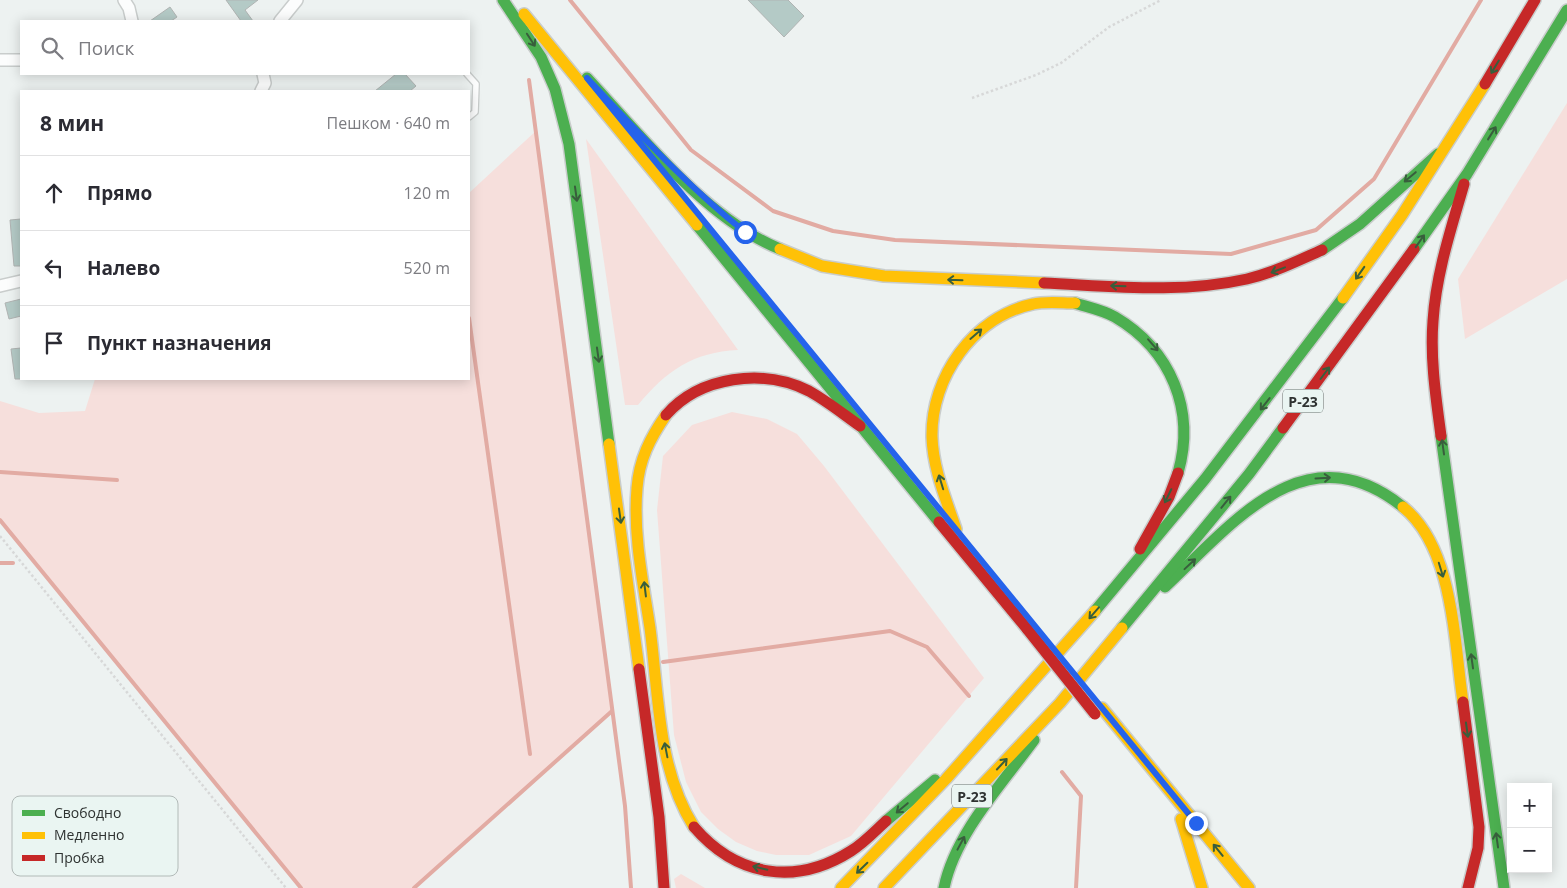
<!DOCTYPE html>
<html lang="ru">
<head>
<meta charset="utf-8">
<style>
  :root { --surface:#fff; --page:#f2f2f3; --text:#2b2b33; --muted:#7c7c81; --line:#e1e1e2 }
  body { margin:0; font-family:"Open Sans",sans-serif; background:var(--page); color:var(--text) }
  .controls { position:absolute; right:15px; bottom:15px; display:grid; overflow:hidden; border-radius:0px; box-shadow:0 2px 12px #0003 }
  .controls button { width:45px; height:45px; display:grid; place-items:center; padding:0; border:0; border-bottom:1px solid var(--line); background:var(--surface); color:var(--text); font:25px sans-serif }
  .stop { position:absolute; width:15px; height:15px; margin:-11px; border:4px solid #2563eb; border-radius:50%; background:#fff }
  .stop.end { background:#2563eb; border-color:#fff; box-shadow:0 1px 5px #0008 }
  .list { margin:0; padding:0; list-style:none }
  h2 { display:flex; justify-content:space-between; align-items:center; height:65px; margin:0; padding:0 20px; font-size:21px }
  h2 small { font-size:16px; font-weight:400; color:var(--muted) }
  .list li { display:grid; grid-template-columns:32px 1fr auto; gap:15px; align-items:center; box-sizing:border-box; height:75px; padding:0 20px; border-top:1px solid var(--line) }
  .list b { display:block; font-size:19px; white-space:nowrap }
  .list em { font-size:16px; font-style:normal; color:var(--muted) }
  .icon { flex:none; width:28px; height:28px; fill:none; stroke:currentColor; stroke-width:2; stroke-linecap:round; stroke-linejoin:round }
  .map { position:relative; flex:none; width:1567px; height:888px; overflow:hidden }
  .search { position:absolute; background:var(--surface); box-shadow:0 2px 12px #0003; left:20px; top:20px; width:450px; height:55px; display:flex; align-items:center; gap:12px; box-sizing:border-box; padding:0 18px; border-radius:0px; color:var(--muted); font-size:19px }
  .panel { position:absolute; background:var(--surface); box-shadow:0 2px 12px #0003; left:20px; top:90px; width:450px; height:290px; border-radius:0px }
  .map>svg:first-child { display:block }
  .green { fill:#f6dfdc }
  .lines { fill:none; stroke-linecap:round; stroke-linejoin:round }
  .stream { stroke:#e2aba3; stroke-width:4 }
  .building { fill:#b4cac6; stroke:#b0b4b3 }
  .lane-casing { stroke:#c9cdcc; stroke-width:8 }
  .street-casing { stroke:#c9cdcc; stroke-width:14 }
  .fast-casing { stroke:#c9cdcc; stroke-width:14 }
  .slow-casing { stroke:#c9cdcc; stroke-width:14 }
  .jam-casing { stroke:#c9cdcc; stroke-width:14 }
  .path { stroke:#d7d8d8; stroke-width:2.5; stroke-dasharray:2.5 2.5; stroke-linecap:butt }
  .lane { stroke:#fcfdfd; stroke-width:5.5 }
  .street { stroke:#fcfdfd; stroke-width:11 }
  .fast { stroke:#4caf50; stroke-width:11 }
  .slow { stroke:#ffc107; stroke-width:11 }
  .jam { stroke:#c62828; stroke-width:11 }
  .jam-bridge-casing { stroke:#c9cdcc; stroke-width:14; stroke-linecap:butt }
  .jam-bridge { stroke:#c62828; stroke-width:11 }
  .oneway { stroke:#385e3c }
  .route { stroke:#2563eb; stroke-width:6 }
  .labels { text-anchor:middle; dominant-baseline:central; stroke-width:4; stroke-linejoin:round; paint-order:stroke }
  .shield { fill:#eaf5f2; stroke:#666c6b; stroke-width:1 }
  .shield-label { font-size:14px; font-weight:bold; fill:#2e3231 }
  .key { fill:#eaf5f2; stroke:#b2bab8; stroke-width:1 }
  .key-label { font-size:14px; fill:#2e3231 }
</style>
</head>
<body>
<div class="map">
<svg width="1567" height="888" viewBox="0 0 1567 888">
  <rect width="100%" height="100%" fill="#edf2f1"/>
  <g class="green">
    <polygon points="1567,103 1567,279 1465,339 1458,279"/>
    <polygon points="537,130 612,711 414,888 301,888 0,520 0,401 39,413 85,411 95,379 469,379 469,193"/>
    <path d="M586 139 738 350C693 352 666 371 638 405H625Z"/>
    <polygon points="732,412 767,419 797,434 824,466 984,678 851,836 809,855 776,855 757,851 736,842 718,829 701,812 686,782 674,735 657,510 663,456 692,425"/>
    <polygon points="681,874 705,888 676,888 674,879"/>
  </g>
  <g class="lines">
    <g class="stream">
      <polyline points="570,0 691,150 773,211 833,231 895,240 1231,254 1316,230 1374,179 1481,0"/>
      <polyline points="529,80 625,806 631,888"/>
      <polyline points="469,318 530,754"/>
      <polyline points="0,472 117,480"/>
      <polyline points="0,520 301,888"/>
      <polyline points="0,563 13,563"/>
      <polyline points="663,662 890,631 927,647 969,696"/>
      <polyline points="1062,772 1081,796 1076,888"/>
      <polyline points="414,888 612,711"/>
    </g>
  </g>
  <g class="building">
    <polygon points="226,0 258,0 245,10 253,21 241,21"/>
    <polygon points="748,0 788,0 804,16 784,37"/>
    <polygon points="170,7 177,17 171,21 150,21"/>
    <polygon points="396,74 405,74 416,86 410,91 375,91"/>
    <polygon points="21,219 21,266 14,266 10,220"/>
    <polygon points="21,299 21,316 9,319 5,303"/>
    <polygon points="21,348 21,379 15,379 11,349"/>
  </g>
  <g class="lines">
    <defs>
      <polyline id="lane" points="467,74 476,84 475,112 469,117"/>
      <g id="street">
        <polyline points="124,0 129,8 132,21"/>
        <polyline points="280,21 297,0"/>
        <polyline points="0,60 21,60"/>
        <polyline points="261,91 265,83 263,74"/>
        <polyline points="0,286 21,281"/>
      </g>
      <g id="fast">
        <polyline points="503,0 541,57 555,89 569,144 609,444"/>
        <path d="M587 78C641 136 706 219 780 249"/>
        <polyline points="697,225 939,522"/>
        <polyline points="1414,249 1467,174 1567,10"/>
        <polyline points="1322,250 1360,224 1438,154"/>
        <path d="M1075 303C1087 307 1103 310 1115 317 1171 350 1196 410 1178 473"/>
        <polyline points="1441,436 1504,888"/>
        <path d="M1165 587C1233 523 1306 429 1403 507"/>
        <polyline points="1095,611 1205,479 1343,298"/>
        <polyline points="1122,628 1249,474 1283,428"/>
        <polyline points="886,821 935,780"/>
        <path d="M944 888C955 834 1002 784 1034 740"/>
      </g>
      <g id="slow">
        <polyline points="524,14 697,225"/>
        <polyline points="780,249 822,266 884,276 1044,283"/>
        <polyline points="1343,298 1402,215 1485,84"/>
        <path d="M666 415C650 438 639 460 637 488 633 535 643 582 650 628 659 696 657 768 694 827"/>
        <polyline points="609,444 639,669"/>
        <path d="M1403 507C1454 548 1454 643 1463 702"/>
        <path d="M956 529C946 499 933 469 932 437 931 377 973 317 1033 304 1045 301 1062 303 1075 303"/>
        <polyline points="1102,708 1249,888"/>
        <polyline points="1181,819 1202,888"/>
        <polyline points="841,888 946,779 1095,611"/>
        <polyline points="884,888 1060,703 1122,628"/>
      </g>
      <g id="jam">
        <polyline points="1485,84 1535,0"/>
        <path d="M1044 283C1111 286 1180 294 1247 279 1273 273 1297 261 1322 250"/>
        <path d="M666 415C700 376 763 368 809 391 827 401 843 414 860 426"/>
        <polyline points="1283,428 1414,249"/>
        <path d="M1441 436C1436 398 1430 359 1433 321 1436 274 1451 229 1464 184"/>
        <polyline points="939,522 1028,630"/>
        <polyline points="1140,549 1169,497 1178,473"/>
        <polyline points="639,669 659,817 664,888"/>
        <polyline points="1463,702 1479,827 1478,848 1468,888"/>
        <path d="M694 827C737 877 796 886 851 851 864 843 875 831 886 821"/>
      </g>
    </defs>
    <use href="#lane" class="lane-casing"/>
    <use href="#street" class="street-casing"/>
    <use href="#fast" class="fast-casing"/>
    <use href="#slow" class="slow-casing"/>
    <use href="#jam" class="jam-casing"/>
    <g class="path">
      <polyline points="972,98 1036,75 1061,63 1109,27 1161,0"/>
      <polyline points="0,536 286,888"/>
    </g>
    <use href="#lane" class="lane"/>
    <use href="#street" class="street"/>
    <use href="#fast" class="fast"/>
    <use href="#slow" class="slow"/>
    <use href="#jam" class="jam"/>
    <defs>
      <polyline id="jam-bridge" points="1028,630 1095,714"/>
    </defs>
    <use href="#jam-bridge" class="jam-bridge-casing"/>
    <use href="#jam-bridge" class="jam-bridge"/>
  </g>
  <defs><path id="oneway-shaft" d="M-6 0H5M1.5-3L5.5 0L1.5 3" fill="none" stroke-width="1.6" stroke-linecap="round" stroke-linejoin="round" transform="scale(1.25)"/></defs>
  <g class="oneway">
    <use href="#oneway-shaft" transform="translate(531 40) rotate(57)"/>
    <use href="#oneway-shaft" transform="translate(1495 67) rotate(121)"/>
    <use href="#oneway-shaft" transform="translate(1492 133) rotate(-58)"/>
    <use href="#oneway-shaft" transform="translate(1410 177) rotate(140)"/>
    <use href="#oneway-shaft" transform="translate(576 194) rotate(82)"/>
    <use href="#oneway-shaft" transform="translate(1420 241) rotate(-55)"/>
    <use href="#oneway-shaft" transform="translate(1278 270) rotate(159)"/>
    <use href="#oneway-shaft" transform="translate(1360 273) rotate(125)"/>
    <use href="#oneway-shaft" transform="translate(955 280) rotate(-178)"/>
    <use href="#oneway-shaft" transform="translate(1118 286) rotate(-178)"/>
    <use href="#oneway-shaft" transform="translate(976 334) rotate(-41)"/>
    <use href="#oneway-shaft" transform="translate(1153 345) rotate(49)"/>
    <use href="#oneway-shaft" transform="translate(598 355) rotate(82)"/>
    <use href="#oneway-shaft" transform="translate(1325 373) rotate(-53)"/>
    <use href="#oneway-shaft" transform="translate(1265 404) rotate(128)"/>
    <use href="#oneway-shaft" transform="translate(1443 447) rotate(-98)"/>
    <use href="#oneway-shaft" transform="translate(1323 478) rotate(-3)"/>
    <use href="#oneway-shaft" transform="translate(941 482) rotate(-107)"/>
    <use href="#oneway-shaft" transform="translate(1168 496) rotate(116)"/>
    <use href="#oneway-shaft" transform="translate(1226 502) rotate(-51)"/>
    <use href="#oneway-shaft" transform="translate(620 516) rotate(82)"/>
    <use href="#oneway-shaft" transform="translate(1190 564) rotate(-43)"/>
    <use href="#oneway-shaft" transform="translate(1441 570) rotate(73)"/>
    <use href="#oneway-shaft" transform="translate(645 589) rotate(-97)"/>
    <use href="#oneway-shaft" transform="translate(1094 613) rotate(131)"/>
    <use href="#oneway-shaft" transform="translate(1472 661) rotate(-98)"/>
    <use href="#oneway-shaft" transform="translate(1467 730) rotate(82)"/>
    <use href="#oneway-shaft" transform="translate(666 750) rotate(-101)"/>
    <use href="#oneway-shaft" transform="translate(1002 764) rotate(-47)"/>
    <use href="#oneway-shaft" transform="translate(902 808) rotate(140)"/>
    <use href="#oneway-shaft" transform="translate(1497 840) rotate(-98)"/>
    <use href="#oneway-shaft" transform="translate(961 843) rotate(-62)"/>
    <use href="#oneway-shaft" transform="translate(1218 850) rotate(-129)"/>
    <use href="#oneway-shaft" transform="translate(760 868) rotate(-167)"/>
    <use href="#oneway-shaft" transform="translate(862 868) rotate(136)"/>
  </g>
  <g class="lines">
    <path class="route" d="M745 232C687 186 638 132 587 78L1196 823"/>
  </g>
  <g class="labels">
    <g class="shield">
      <rect x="1283" y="389.5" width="40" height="23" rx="4"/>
      <rect x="952" y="784.5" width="40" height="23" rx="4"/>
    </g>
    <g class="shield-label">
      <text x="1303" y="401">Р-23</text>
      <text x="972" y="796">Р-23</text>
    </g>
  </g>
  <rect x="12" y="796" width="166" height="80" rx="8" class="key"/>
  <rect x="22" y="810" width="23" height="6" fill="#4caf50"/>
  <rect x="22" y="832" width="23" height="7" fill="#ffc107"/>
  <rect x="22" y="855" width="23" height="6" fill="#c62828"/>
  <g class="key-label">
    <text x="54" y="818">Свободно</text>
    <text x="54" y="840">Медленно</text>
    <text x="54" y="863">Пробка</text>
  </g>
</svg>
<div class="controls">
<button>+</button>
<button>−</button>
</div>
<div class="stop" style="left:745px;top:232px"></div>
<div class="stop end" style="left:1196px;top:823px"></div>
<div class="search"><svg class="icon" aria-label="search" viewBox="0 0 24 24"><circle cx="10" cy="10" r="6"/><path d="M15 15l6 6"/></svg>Поиск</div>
<section class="panel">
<h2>8 мин<small>Пешком · 640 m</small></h2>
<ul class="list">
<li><svg class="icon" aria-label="ahead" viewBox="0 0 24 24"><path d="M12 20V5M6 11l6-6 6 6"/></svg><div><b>Прямо</b></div><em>120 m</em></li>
<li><svg class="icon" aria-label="left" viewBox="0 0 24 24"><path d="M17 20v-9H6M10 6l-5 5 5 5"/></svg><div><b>Налево</b></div><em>520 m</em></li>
<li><svg class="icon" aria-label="arrive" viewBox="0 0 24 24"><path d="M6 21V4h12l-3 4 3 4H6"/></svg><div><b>Пункт назначения</b></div></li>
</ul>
</section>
</div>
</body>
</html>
